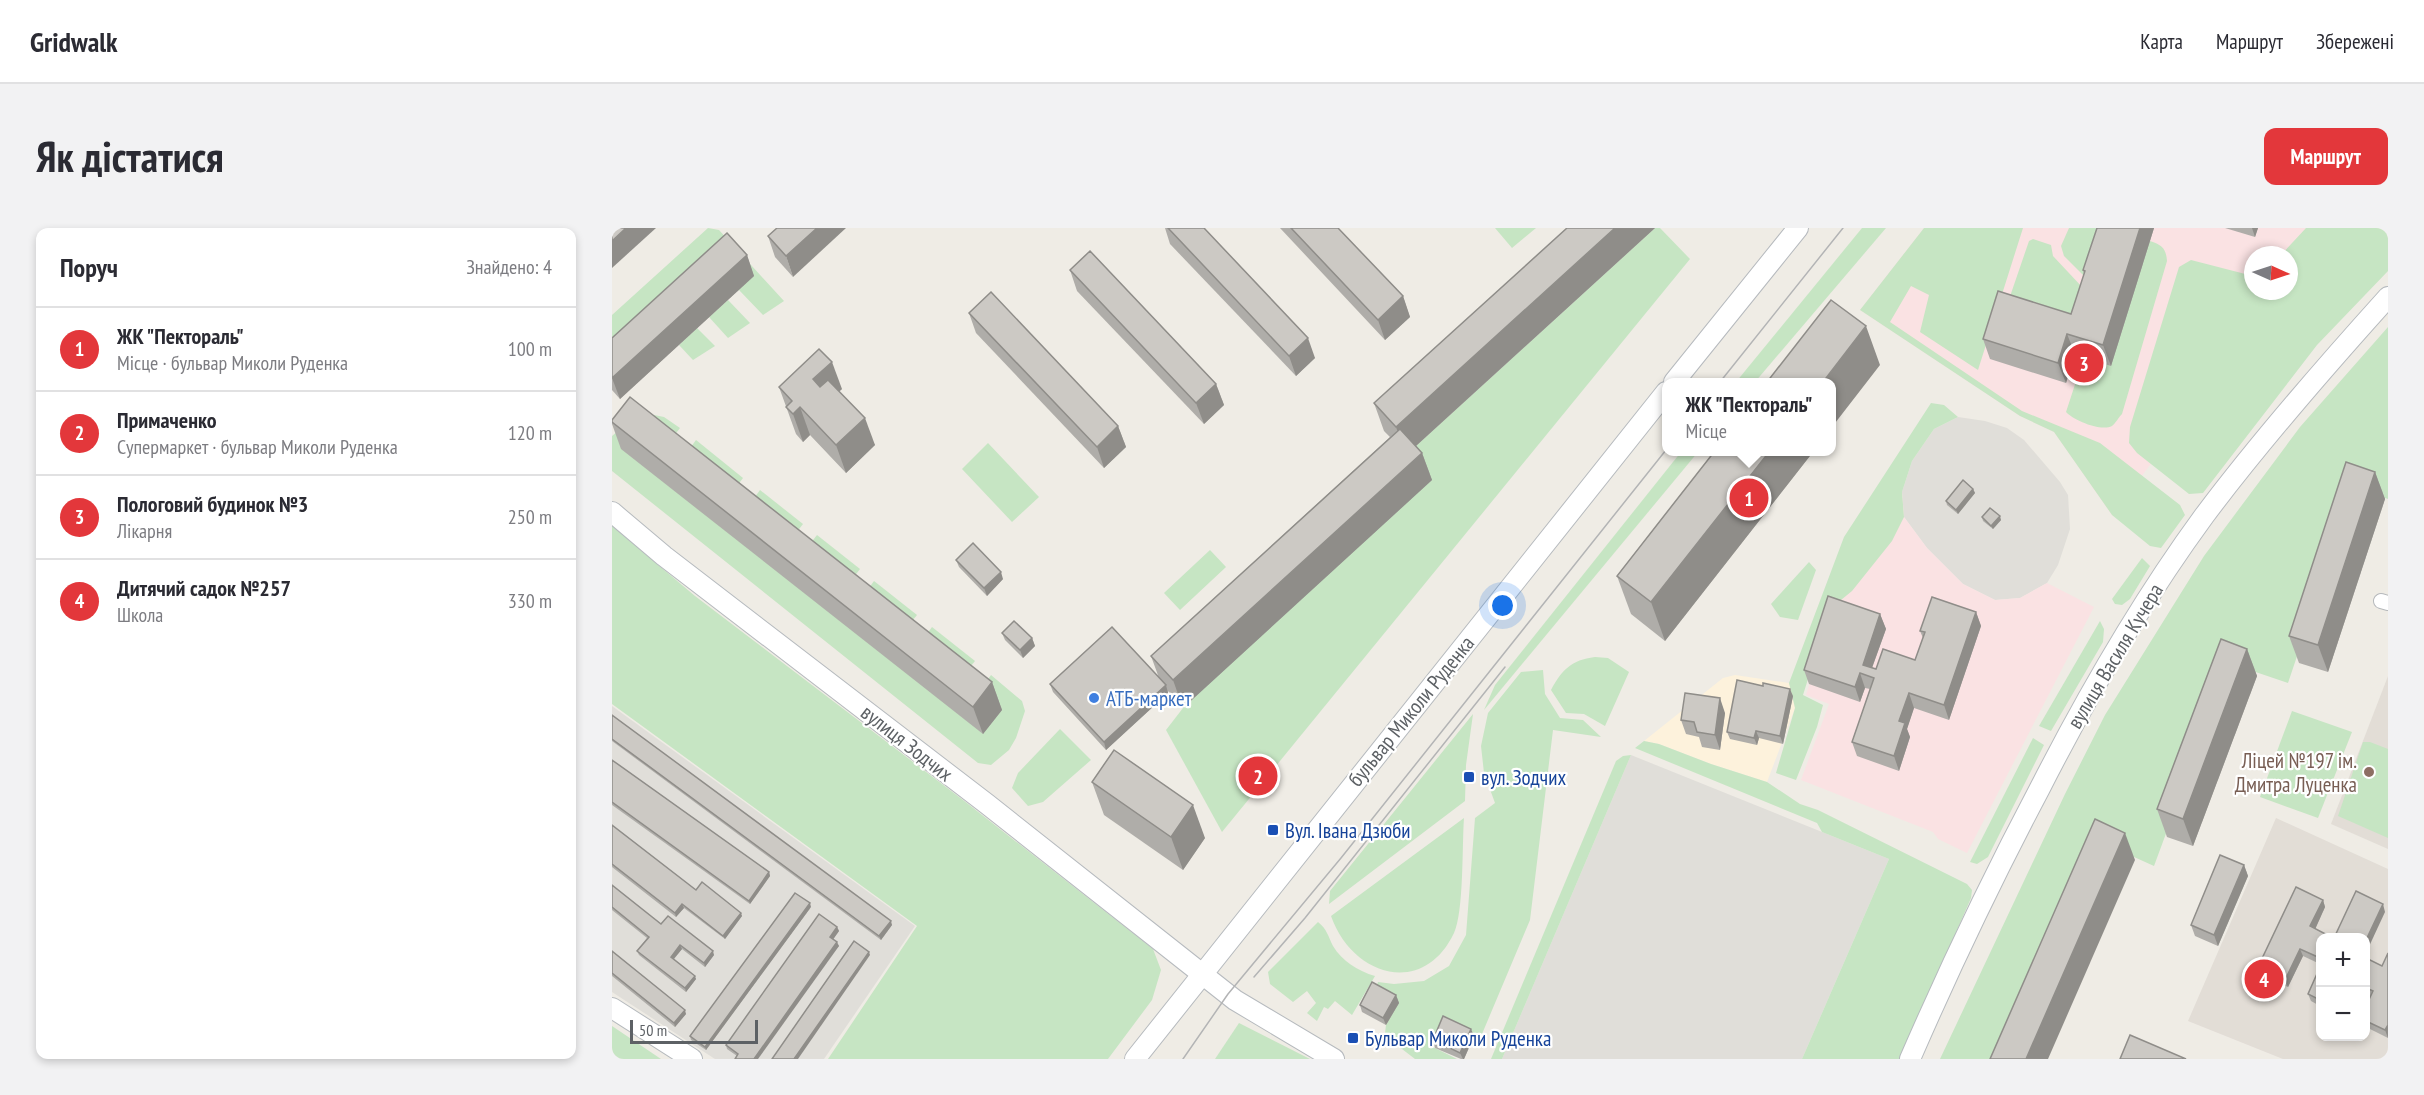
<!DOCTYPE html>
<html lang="uk">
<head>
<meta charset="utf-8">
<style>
  :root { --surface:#fff; --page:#f2f2f3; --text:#2b2b33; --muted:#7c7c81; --line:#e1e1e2; --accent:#e3373b }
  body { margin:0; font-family:"PT Sans Narrow",sans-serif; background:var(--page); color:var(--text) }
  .controls { position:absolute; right:18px; bottom:18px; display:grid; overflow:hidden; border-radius:12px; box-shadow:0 3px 9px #0003 }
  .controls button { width:54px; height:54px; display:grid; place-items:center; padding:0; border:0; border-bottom:2px solid var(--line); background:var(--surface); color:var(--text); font:30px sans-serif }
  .compass { position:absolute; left:1632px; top:18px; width:54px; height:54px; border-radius:50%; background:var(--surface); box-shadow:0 3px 9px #0003; rotate:93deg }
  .scale { position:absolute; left:18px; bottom:15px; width:128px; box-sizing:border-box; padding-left:6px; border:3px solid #5d6165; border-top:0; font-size:16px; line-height:21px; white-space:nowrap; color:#5d6165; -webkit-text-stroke:4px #fff; paint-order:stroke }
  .you { position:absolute; left:891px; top:378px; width:21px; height:21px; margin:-15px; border:4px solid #fff; border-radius:50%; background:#1a73e8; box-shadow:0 0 0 9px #1a73e833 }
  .badge { display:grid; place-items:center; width:39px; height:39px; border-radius:50%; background:var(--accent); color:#fff; font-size:20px; font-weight:700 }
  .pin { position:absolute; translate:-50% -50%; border:3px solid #fff; box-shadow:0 2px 6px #0006 }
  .popup { position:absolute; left:1050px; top:150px; width:174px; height:78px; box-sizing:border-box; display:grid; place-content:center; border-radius:12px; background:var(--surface); filter:drop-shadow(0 2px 4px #0005); font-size:20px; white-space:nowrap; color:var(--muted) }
  .popup b { font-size:22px; color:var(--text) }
  .popup::after { content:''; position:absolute; left:50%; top:100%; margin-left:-12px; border:12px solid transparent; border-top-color:var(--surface) }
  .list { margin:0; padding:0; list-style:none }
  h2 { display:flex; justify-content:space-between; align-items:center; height:78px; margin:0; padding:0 24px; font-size:26px }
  h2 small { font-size:20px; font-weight:400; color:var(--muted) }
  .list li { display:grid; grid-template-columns:39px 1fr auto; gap:18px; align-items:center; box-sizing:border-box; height:84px; padding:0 24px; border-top:2px solid var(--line) }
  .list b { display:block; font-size:22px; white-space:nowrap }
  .list p { margin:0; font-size:20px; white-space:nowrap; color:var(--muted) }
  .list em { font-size:20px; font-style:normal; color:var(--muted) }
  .map { position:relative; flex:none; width:1776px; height:831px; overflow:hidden; border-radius:12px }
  header { display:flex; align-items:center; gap:36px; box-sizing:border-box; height:84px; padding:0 30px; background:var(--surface); border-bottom:2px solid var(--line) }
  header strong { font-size:28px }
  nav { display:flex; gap:33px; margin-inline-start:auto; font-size:21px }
  .intro { display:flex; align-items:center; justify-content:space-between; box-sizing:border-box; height:144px; padding:0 36px }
  h1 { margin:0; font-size:42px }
  .button { padding:15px 27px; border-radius:12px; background:var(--accent); color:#fff; font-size:21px; font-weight:700 }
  main { display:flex; gap:36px; padding:0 36px }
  aside { flex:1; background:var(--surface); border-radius:12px; box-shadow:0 3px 9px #0003 }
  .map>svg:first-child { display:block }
  .commercial { fill:#fdf2dc }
  .industrial { fill:#e0ded9 }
  .education { fill:#e2ddd6; fill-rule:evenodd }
  .medical { fill:#fae2e3 }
  .green { fill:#c6e5c3 }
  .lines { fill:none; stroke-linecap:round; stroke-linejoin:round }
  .street-casing { stroke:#b5b8bb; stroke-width:16 }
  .secondary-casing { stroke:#b6babe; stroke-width:22 }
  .street { stroke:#fff; stroke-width:14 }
  .secondary { stroke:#fff; stroke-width:20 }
  .tram { stroke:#b3b4b5; stroke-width:1.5 }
  .wall { fill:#afada9 }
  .shaded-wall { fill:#8f8d89 }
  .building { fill:#ccc9c4; stroke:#8f8d89; stroke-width:1.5 }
  .shop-dot { fill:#3f7fe0; stroke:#fff; stroke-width:2 }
  .education-dot { fill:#8d6e63; stroke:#fff; stroke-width:2 }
  .transit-dot { fill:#1a4fb4; stroke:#fff; stroke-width:2 }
  .labels { text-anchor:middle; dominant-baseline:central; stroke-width:4.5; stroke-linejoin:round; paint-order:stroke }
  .street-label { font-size:21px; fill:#5d6165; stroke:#fff }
  .shop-label { font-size:21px; fill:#366cbe; stroke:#fff; text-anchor:start }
  .education-label { font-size:21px; fill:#785e54; stroke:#fff; text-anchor:end }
  .transit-label { font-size:21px; fill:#164399; stroke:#fff; text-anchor:start }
</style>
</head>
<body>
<header>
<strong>Gridwalk</strong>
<nav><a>Карта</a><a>Маршрут</a><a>Збережені</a></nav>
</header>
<div class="intro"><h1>Як дістатися</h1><a class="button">Маршрут</a></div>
<main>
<aside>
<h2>Поруч<small>Знайдено: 4</small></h2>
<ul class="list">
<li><span class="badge">1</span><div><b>ЖК &quot;Пектораль&quot;</b><p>Місце · бульвар Миколи Руденка</p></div><em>100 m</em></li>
<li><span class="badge">2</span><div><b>Примаченко</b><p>Супермаркет · бульвар Миколи Руденка</p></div><em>120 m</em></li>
<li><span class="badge">3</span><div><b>Пологовий будинок №3</b><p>Лікарня</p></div><em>250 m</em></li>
<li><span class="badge">4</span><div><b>Дитячий садок №257</b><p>Школа</p></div><em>330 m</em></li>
</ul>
</aside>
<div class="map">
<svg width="1776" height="831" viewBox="0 0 1776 831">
  <rect width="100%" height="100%" fill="#efece5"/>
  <polygon class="commercial" points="1123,447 1177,455 1181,468 1183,480 1155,554 1099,536 1047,516 1032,513 1111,450"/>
  <g class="industrial">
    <polygon points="1346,189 1373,193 1395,200 1412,212 1448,254 1456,267 1458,301 1446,337 1435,355 1408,370 1383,372 1351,356 1315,320 1292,289 1290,264 1300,233 1322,201"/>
    <polygon points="0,478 303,698 212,831 103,831 0,764"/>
    <polygon points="1019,527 1277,631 1190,831 890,831"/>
  </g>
  <g class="education">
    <polygon points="1776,448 1776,621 1719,596"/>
    <path d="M1664 590 1776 641V831H1671L1576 793ZM1708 710H1754V808H1708Z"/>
  </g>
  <g class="medical">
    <polygon points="1312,0 1732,0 1677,27 1641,27 1641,63 1657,81 1500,287 1442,204 1408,188 1248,82"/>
    <polygon points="1290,264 1292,289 1315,320 1351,356 1383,372 1408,370 1435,355 1482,379 1355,625 1326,611 1321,604 1189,552 1217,476 1194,467 1220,382"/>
  </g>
  <g class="green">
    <polygon points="96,0 107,2 172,73 151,87 127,62 0,136 0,87"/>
    <polygon points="883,0 924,0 900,20"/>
    <polygon points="1043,0 1048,0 1078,31 610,604 554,502 571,480 794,227"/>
    <polygon points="1250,0 1274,0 1143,154 1124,154"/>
    <polygon points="1312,0 1411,0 1366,142 1308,104 1317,67 1299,58 1278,94 1410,183 1488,215 1568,277 1573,287 1549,320 1538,318 1500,287 1442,204 1408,188 1248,82"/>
    <polygon points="1457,0 1490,0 1474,50 1452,28 1449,18"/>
    <polygon points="1694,0 1776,0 1776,43 1705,117 1591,265 1577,266 1525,225 1517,215 1518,199 1567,39 1579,32 1641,48 1641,63 1677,63 1677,27 1669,27"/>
    <polygon points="1421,11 1439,17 1441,28 1471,60 1467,107 1393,83 1417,13"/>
    <path d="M1538 13C1550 17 1554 20 1555 33L1510 186C1507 189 1503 196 1500 198 1489 204 1461 192 1454 184L1472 129Z"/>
    <polygon points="116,72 138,95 116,110 97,89"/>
    <polygon points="1776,99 1776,271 1742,259 1676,455 1617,435 1542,638 1491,615 1397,831 1328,831 1453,566 1493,487 1592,328 1688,199"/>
    <polygon points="85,100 103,118 81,132 67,117"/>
    <polygon points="1319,175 1332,177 1346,189 1322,201 1300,233 1290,264 1292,289 1280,313 1240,363 1218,381 1191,467 1211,477 1205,499 1184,552 1164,545 1183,480 1177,455 1232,309"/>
    <polygon points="37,186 52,189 68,200 55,217 367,464 379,447 410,473 413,483 404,510 397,522 379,537 366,535 0,243 0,208 22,190"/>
    <polygon points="84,212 131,250 118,267 71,230"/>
    <polygon points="376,215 427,269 400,294 350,241"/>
    <polygon points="1069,224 1086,224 872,482 883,457"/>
    <polygon points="148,262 191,296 177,314 135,280"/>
    <polygon points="0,298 83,368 351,572 541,721 549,742 540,772 496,831 216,831 305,698 0,476"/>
    <polygon points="205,307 248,341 234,359 191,325"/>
    <polygon points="598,322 614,339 568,382 552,365"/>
    <polygon points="1530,330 1538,338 1518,371 1510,377 1503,376 1500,371"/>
    <polygon points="1197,334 1204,342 1186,392 1168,389 1159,376"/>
    <polygon points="262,353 305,387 291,404 249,371"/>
    <polygon points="1488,393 1492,401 1491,414 1439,503 1427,498"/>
    <polygon points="320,399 363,433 349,450 307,417"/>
    <path d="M983 429 996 430 1017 444 993 498 972 486 954 485 939 462C950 442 959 432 983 429Z"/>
    <polygon points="931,442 933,466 948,490 971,492 989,509 941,502 918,692 870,806 863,806 833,793 821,819 845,831 803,831 790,821 772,813 774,797 786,775 763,762 766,754 782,756 812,753 837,738 854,707 863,590 883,575 872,545 869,518 876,485 909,444"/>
    <polygon points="1680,483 1740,504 1706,590 1648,569"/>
    <polygon points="861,486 854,537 853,573 717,676 718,663"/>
    <polygon points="448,501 479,532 431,574 416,578 400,560 406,545"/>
    <polygon points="1421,510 1432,517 1376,629 1365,636 1358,634"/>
    <polygon points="1032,513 1047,516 1099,536 1155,554 1188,576 1206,582 1355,656 1360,662 1359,670 1289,831 1190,831 1277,631 1210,604 1205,595 1023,520"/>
    <polygon points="1751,514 1758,514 1776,521 1776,610 1726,588"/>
    <polygon points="1019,527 890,831 879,831 1004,533 1011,528"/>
    <path d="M852 590C850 616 852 684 842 705 811 770 740 748 719 688Z"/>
    <path d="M706 694C715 701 716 708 721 718 730 733 746 743 763 748L740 787 723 773 716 781 712 779 705 793 695 785 704 775 695 763 681 774 658 756 656 744Z"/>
    <polygon points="627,795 698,831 603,831"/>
    <polygon points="0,798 49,831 0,831"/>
  </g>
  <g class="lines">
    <defs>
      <polyline id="street" points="1769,373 1776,375"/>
      <g id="secondary">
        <polyline points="1062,154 1186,0"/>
        <polyline points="0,284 52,328 375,576 623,772 722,831"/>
        <polyline points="0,780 80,831"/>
        <polyline points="523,831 1054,164"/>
        <path d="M1298 831C1338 739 1381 649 1428 560 1476 466 1529 374 1592 288 1649 212 1712 140 1776 69"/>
      </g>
    </defs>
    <use href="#street" class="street-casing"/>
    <use href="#secondary" class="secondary-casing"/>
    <use href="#street" class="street"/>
    <use href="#secondary" class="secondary"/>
    <g class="tram">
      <polyline points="1108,154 1231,0"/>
      <polyline points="642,749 693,690 893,439"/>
      <polyline points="571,831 616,766 729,630 1054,222"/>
    </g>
  </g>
  <g class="wall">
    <polygon points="165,0 181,49 163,29 156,8"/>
    <polygon points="553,0 592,0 703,130 684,148 558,16"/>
    <polygon points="668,0 726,0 791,68 798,89 773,112"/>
    <polygon points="955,0 1043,0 804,218 810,225 820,252 571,480 556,463 556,465 494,522 441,464 438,456 547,450 539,428 778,209 772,203 762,175"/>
    <polygon points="1485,0 1542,0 1499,138 1463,126 1454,155 1378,131 1371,111 1459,86 1472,46 1471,42"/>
    <polygon points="1613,0 1646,0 1643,9"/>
    <polygon points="135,27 142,48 8,171 0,162 0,110"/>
    <polygon points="458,42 604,156 612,177 592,196 465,63"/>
    <polygon points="357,85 506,198 514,219 492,240 364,105"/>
    <polygon points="167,159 230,161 227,163 263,217 234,245 198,207 191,214 184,206"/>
    <polygon points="0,192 380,454 390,482 371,506 9,221 0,196"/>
    <polygon points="1102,224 1201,224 1053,413 1019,386 1005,348"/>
    <polygon points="1763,244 1773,271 1716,444 1687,435 1677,408"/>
    <polygon points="1361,261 1363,265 1346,286 1335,277 1334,273"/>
    <polygon points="1370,289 1389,292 1381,301 1371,293"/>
    <polygon points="344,332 391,351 375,368 347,339"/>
    <polygon points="1364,384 1369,398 1337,492 1302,480 1295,501 1298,509 1287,543 1245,528 1240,514 1258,461 1253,460 1248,474 1197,456 1192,442 1268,386 1274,401 1260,440 1264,441 1303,432 1311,410 1308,403"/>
    <polygon points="390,405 420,410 423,418 411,430 393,412"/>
    <polygon points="1635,421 1645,448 1581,618 1555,609 1545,581"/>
    <polygon points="1181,468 1171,516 1147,510 1145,517 1118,511 1115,504"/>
    <polygon points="1113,485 1108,522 1090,519 1087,509 1074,506 1069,492"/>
    <polygon points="0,487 280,697 269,712 0,513"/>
    <polygon points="0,532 157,644 158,648 138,676 0,577"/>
    <polygon points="480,554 593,610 571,642 492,587"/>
    <polygon points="0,597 84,662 130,688 113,711 72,680 64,689 0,639"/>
    <polygon points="1632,637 1636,648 1606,718 1583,708 1579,697"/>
    <polygon points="0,657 49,696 102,727 93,739 70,721 62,731 84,751 74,764 27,727 25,723 35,710 0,682"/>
    <polygon points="1711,672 1713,679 1703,701 1708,710 1708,736 1691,728 1676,759 1649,747 1646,739"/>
    <polygon points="199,679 94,822 79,812 78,808"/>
    <polygon points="225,699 227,703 221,711 227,718 125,828 115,821 114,817"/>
    <polygon points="0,723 74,786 63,799 0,748"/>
    <polygon points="1776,725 1776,810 1754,799 1754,778 1758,768 1754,766 1754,730 1770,738"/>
    <polygon points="1708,739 1708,778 1699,773 1696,766"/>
    <polygon points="784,767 787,775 774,797 750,784 748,777"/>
    <polygon points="862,808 852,831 849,831 823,820 821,812"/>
  </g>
  <g class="shaded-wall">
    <polygon points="14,0 44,0 0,40 0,13"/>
    <polygon points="205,0 234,0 181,49 174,28"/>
    <polygon points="1003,0 1043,0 794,227 784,199"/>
    <polygon points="1528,0 1542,0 1499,138 1491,117"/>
    <polygon points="1640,0 1646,0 1643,9"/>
    <polygon points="135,27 142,48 8,171 0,150"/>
    <polygon points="791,68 798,89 773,112 766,92"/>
    <polygon points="1254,98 1268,137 1220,199 1220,154 1211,154"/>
    <polygon points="1455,106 1463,126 1454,155 1446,135"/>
    <polygon points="696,110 703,130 684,148 677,128"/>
    <polygon points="220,134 230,161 211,179 201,151"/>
    <polygon points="604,156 612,177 592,196 584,175"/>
    <polygon points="188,179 198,207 191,214 181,186"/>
    <polygon points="253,190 263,217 234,245 224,217"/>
    <polygon points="506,198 514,219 492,240 485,219"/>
    <polygon points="1157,224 1201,224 1053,413 1039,374"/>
    <polygon points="810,225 820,252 571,480 561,452"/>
    <polygon points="1763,244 1773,271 1716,444 1706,417"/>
    <polygon points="1361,261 1363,265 1346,286 1344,282"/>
    <polygon points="1388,288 1389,292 1381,301 1379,298"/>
    <polygon points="389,344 391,351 375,368 372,360"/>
    <polygon points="1364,384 1369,398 1337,492 1332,477"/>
    <polygon points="1268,386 1274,401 1257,448 1251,437"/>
    <polygon points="420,410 423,418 411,430 408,422"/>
    <polygon points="1635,421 1645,448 1581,618 1571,591"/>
    <polygon points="1248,445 1253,460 1248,474 1243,459"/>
    <polygon points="380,454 390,482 371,506 361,479"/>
    <polygon points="554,457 556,465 494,522 492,514"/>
    <polygon points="1178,461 1181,468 1171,516 1168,508"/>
    <polygon points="1297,465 1302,480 1295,501 1298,509 1287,543 1282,528 1287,493"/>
    <polygon points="1108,470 1113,485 1108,522 1103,507"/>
    <polygon points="1144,503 1147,510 1145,517 1142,510"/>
    <polygon points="581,577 593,610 571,642 559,609"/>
    <polygon points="1513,605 1523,632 1436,831 1414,831"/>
    <polygon points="1632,637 1636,648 1606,718 1602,707"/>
    <polygon points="157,644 158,648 138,676 137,673"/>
    <polygon points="1711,672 1713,679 1701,706 1698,698"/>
    <polygon points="198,675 199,679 94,822 93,819"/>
    <polygon points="70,676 72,680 64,689 63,685"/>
    <polygon points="1771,676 1773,684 1754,725 1754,712"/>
    <polygon points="129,685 130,688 113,711 111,708"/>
    <polygon points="279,693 280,697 269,712 267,708"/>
    <polygon points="225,699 227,703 220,713 218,709"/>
    <polygon points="225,714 227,718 146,831 142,831"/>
    <polygon points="68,717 70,721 60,733 59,729"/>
    <polygon points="1688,721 1691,728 1676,759 1673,752"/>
    <polygon points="101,723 102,727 93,739 92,735"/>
    <polygon points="257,724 258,727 186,831 182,831"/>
    <polygon points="83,748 84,751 74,764 73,760"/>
    <polygon points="784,767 787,775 774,797 771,790"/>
    <polygon points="73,782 74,786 63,799 62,795"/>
    <polygon points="1776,797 1776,810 1773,802"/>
    <polygon points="859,801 862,808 852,831 851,831 848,825"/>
  </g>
  <g class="building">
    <polygon points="0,0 14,0 0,13"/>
    <polygon points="165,0 205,0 174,28 156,8"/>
    <polygon points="556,0 592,0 696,110 677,128"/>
    <polygon points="679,0 726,0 791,68 766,92"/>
    <polygon points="955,0 1003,0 784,199 762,175"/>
    <polygon points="1485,0 1528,0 1491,117 1455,106 1446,135 1371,111 1386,63 1459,86 1473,43 1471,42"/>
    <polygon points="115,5 135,27 0,150 0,110"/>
    <polygon points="478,23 604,156 584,175 458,42"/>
    <polygon points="379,64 506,198 485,219 357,85"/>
    <polygon points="1219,72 1254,98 1211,154 1155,154"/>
    <polygon points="207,121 220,134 201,151 208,159 216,152 253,190 224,217 188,179 181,186 174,179 180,173 167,159"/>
    <polygon points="18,169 380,454 361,479 0,194 0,192"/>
    <polygon points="788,201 810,225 561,452 539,428"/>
    <polygon points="1102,224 1157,224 1039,374 1005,348"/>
    <polygon points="1734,234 1763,244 1706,417 1677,408"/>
    <polygon points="1351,252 1361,261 1344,282 1334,273"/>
    <polygon points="1378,280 1388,288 1379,298 1370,289"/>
    <polygon points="361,315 389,344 372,360 344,332"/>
    <polygon points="1216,368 1268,386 1251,437 1264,441 1271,421 1303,432 1313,404 1308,403 1320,369 1364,384 1332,477 1297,465 1287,493 1293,495 1282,528 1240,514 1262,450 1248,445 1243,459 1192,442"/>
    <polygon points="402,393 420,410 408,422 390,405"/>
    <polygon points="500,399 554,457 492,514 438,456"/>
    <polygon points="1609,411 1635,421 1571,591 1545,581"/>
    <polygon points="1125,452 1151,458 1151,455 1178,461 1168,508 1144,503 1142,510 1115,504"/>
    <polygon points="1073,465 1108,470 1103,507 1085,504 1082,494 1069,492"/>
    <polygon points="0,487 279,693 267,708 0,511"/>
    <polygon points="502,522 581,577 559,609 480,554"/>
    <polygon points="0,532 157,644 137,673 0,574"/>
    <polygon points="1483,591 1513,605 1414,831 1378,831"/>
    <polygon points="0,597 84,662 90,654 129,685 111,708 70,676 63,685 0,636"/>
    <polygon points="1608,627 1632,637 1602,707 1579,697"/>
    <polygon points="0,657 49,696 56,688 101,723 92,735 68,717 59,729 83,748 73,760 25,723 37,709 0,679"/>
    <polygon points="1684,659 1711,672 1698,698 1721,710 1708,710 1708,730 1688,721 1673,752 1646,739"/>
    <polygon points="1744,663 1771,676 1754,712 1754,710 1722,710"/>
    <polygon points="183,665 198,675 93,819 78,808"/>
    <polygon points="207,686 225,699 218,709 225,714 142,831 123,831 126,826 114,817"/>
    <polygon points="242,713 257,724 182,831 160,831"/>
    <polygon points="0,723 73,782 62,795 0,745"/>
    <polygon points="1776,725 1776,797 1773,802 1754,793 1754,778 1761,763 1754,760 1754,730 1770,738"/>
    <polygon points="1708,739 1708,772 1696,766"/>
    <polygon points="760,754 784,767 771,790 748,777"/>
    <polygon points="831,788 859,801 848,825 821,812"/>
    <polygon points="1518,807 1574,831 1508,831"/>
  </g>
  <circle class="shop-dot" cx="482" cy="470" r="6"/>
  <circle class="education-dot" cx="1757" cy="544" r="6"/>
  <g class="transit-dot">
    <rect x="851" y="543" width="12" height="12" rx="3"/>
    <rect x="655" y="596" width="12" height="12" rx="3"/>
    <rect x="735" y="804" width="12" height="12" rx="3"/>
  </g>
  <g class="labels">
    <g class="street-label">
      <text transform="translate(1503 428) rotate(-59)">вулиця Василя Кучера</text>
      <text transform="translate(799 483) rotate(-51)">бульвар Миколи Руденка</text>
      <text transform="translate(295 515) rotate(38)">вулиця Зодчих</text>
    </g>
    <g class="shop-label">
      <text x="494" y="470">АТБ-маркет</text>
    </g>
    <g class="education-label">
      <text x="1745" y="532">Ліцей №197 ім.<tspan x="1745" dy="24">Дмитра Луценка</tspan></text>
    </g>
    <g class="transit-label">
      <text x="869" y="549">вул. Зодчих</text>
      <text x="673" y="602">Вул. Івана Дзюби</text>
      <text x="753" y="810">Бульвар Миколи Руденка</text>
    </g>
  </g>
</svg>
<div class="controls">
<button>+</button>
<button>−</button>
</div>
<svg class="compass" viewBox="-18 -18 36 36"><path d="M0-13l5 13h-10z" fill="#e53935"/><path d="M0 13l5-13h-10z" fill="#7c7c81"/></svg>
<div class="scale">50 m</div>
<div class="you"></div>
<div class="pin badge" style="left:1137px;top:270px">1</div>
<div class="popup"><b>ЖК &quot;Пектораль&quot;</b>Місце</div>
<div class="pin badge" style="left:646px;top:548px">2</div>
<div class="pin badge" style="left:1472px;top:135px">3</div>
<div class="pin badge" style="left:1652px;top:751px">4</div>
</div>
</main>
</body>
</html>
